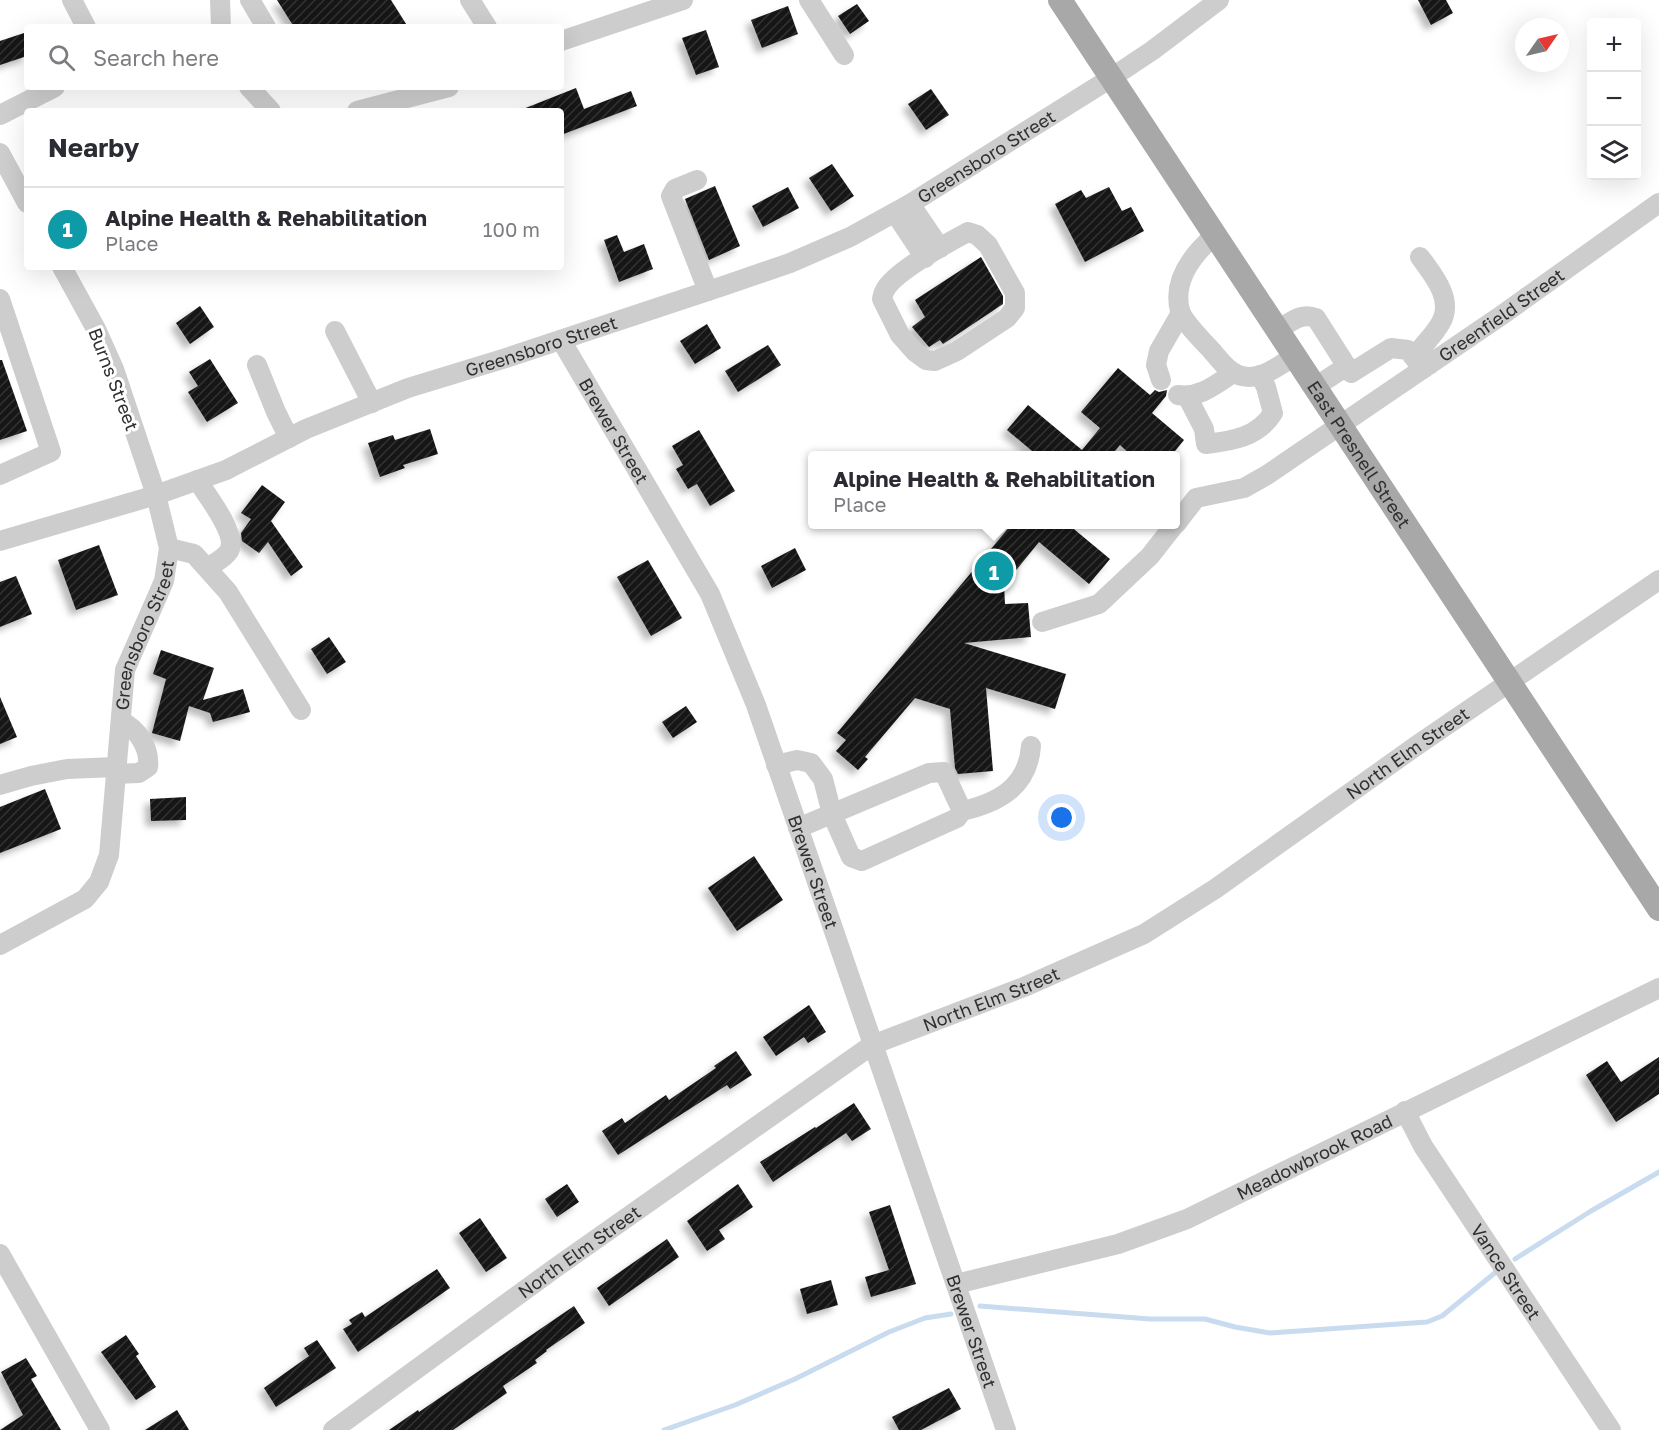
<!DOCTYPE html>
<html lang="en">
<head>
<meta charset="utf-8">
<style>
  :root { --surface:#fff; --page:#f7f7f7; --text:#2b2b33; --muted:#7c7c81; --line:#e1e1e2; --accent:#d93025 }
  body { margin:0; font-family:"Golos Text",sans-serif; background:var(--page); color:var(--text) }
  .controls { position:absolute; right:18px; top:18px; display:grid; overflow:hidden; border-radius:6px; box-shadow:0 6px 24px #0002 }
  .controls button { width:54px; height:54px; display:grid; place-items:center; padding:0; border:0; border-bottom:2px solid var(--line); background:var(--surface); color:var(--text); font:30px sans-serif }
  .compass { position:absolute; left:1515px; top:18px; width:54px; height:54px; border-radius:50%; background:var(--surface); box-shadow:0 6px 24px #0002; rotate:56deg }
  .you { position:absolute; left:1062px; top:818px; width:21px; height:21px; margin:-15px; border:4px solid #fff; border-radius:50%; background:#1a73e8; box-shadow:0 0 0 9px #1a73e833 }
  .badge { display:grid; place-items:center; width:39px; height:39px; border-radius:50%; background:var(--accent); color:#fff; font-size:20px; font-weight:700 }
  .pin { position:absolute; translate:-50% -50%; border:3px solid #fff; box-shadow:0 2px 6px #0006 }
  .popup { position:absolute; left:808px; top:451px; width:372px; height:78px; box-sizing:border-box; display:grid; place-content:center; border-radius:6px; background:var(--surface); filter:drop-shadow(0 2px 4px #0005); font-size:20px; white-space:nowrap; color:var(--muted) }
  .popup b { font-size:22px; color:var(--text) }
  .popup::after { content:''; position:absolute; left:50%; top:100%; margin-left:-12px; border:12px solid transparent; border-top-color:var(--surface) }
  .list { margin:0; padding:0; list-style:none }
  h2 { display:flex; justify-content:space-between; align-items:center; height:78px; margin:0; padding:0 24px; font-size:26px }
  h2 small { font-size:20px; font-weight:400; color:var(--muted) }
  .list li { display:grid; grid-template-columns:39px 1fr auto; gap:18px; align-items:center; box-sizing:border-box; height:84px; padding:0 24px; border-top:2px solid var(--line) }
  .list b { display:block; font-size:22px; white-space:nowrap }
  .list p { margin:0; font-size:20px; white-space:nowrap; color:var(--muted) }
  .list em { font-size:20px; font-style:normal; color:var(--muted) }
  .icon { flex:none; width:33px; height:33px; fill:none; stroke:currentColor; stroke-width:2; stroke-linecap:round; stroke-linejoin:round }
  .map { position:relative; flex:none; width:1659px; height:1430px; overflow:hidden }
  .search { position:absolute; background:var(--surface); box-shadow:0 6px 24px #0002; left:24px; top:24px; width:540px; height:66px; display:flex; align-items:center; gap:15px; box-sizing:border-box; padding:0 21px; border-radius:6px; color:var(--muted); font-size:22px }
  .panel { position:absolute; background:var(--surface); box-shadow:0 6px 24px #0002; left:24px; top:108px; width:540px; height:162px; border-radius:6px }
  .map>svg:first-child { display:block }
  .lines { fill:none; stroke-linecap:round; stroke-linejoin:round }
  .stream { stroke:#c8dbef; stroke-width:5 }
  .building { fill:url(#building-hatch); filter:url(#shadow) }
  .minor { stroke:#cdcdcd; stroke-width:20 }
  .major { stroke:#a8a8a8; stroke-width:24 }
  .labels { text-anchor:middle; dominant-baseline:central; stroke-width:6; stroke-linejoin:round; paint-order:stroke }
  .street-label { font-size:18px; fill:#303030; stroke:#fff }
</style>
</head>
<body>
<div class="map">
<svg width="1659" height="1430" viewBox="0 0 1659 1430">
  <defs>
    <pattern id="building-hatch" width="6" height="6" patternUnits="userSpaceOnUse" patternTransform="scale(1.5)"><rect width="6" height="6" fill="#171717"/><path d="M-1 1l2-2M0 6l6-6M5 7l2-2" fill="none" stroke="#303030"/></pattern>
    <filter id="shadow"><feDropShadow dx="-5.5" dy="5.5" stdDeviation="3" flood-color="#0004"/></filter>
  </defs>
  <rect width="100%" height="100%" fill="#fff"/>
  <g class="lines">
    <g class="stream">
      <polyline points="1515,1259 1591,1211 1659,1172"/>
      <polyline points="980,1306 1150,1319 1205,1319 1235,1327 1270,1333 1427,1322 1442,1316 1496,1272"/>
      <polyline points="664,1430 735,1405 795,1379 889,1332 925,1318 951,1314"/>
    </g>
  </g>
  <g class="building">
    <polygon points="277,0 391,0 408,27 294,27"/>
    <polygon points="1418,0 1446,0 1453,13 1431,25"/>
    <polygon points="857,4 869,21 850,34 838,16"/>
    <polygon points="788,6 798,34 762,48 751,20"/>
    <polygon points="706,30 719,67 696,75 682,38"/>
    <polygon points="27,32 27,56 0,65 0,41"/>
    <polygon points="576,88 584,109 631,91 637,106 561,135 561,111 518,111"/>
    <polygon points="931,89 949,115 926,130 908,104"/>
    <polygon points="832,164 854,196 831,211 809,178"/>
    <polygon points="715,186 740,246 709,260 685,199"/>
    <polygon points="788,187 799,208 763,227 752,206"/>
    <polygon points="1109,187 1122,211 1131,207 1144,231 1085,262 1055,204 1081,190 1086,198"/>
    <polygon points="617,235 624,252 644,244 653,269 619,282 604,240"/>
    <polygon points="981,257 1003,296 1003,304 943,344 940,340 929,347 912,327 925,317 915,300"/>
    <polygon points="200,306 214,327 190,344 176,323"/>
    <polygon points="707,324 721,348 695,364 680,341"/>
    <polygon points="768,345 781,365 738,392 725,371"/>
    <polygon points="210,359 238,403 207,422 188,392 198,386 189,372"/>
    <polygon points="0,360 2,360 27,431 0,440"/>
    <polygon points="1118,368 1150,395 1155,390 1159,392 1167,390 1166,396 1152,413 1184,440 1171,456 1132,456 1120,445 1111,456 1038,456 1007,430 1028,405 1082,450 1100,428 1081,412"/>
    <polygon points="430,429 438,454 403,465 405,468 380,477 368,443 393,435 395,440"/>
    <polygon points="699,430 735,491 710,506 697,484 688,489 676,469 683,465 672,446"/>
    <polygon points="262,485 285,502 271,521 303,567 291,576 268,542 259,553 242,541 241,533 251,519 241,513"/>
    <polygon points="1011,525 1069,525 1110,559 1089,584 1039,542 1004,585 1005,604 1028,603 1031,637 964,643 1066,674 1055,709 986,688 993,771 958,774 955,768 950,709 915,698 865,757 868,759 858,770 836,751 846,740 837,733"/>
    <polygon points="99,545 118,595 76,610 58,560"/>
    <polygon points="795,548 806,570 772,588 761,566"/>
    <polygon points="648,560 682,618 651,636 617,577"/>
    <polygon points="16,576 32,614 0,627 0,582"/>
    <polygon points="329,637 346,662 327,674 311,649"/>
    <polygon points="161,650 214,668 203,700 243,689 250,712 213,722 210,713 189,706 180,741 152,733 166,679 153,674"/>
    <polygon points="0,697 17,737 0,744"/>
    <polygon points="686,706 697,722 673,738 662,722"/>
    <polygon points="45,789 61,829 0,853 0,807"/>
    <polygon points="186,797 186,820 151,821 150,799"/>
    <polygon points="754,856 783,900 737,931 708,888"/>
    <polygon points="809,1005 826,1032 808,1043 804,1037 776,1056 763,1037"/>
    <polygon points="736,1051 752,1075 730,1089 727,1085 618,1155 602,1131 622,1118 625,1123 666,1095 669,1100 716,1068 714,1066"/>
    <polygon points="1659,1057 1659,1094 1616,1122 1586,1075 1607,1061 1621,1082"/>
    <polygon points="854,1103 871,1129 852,1141 846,1133 773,1182 760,1162 815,1127 816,1128"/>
    <polygon points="567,1184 579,1202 557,1217 545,1199"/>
    <polygon points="738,1184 753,1207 719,1230 725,1239 707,1251 687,1221"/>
    <polygon points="890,1205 916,1284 871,1297 865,1277 889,1270 869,1212"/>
    <polygon points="480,1218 507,1258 486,1272 459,1233"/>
    <polygon points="667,1239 679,1257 609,1306 597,1288"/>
    <polygon points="437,1269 450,1288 358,1352 343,1329 352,1324 349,1320 362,1312 365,1317"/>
    <polygon points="831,1280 838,1305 807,1314 800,1289"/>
    <polygon points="574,1306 585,1323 546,1350 547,1351 535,1360 537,1363 503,1386 507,1393 453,1430 389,1430 418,1410 419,1412"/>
    <polygon points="126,1335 139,1354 136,1356 156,1387 136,1400 101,1352"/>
    <polygon points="317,1340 336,1368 276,1407 264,1388 309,1356 304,1348"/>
    <polygon points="26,1358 37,1376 31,1379 61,1430 0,1430 23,1415 1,1372"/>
    <polygon points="949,1388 961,1409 921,1430 899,1430 892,1417"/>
    <polygon points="177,1410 189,1430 145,1430"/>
  </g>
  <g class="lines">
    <g class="minor">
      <polyline points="72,0 86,27"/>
      <polyline points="220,0 221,27"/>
      <polyline points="250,0 266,27"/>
      <polyline points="470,0 487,27"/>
      <polyline points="809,0 844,55"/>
      <polyline points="561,41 683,0"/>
      <polyline points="249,87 271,111"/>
      <polyline points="357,111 449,87"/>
      <polyline points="0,115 55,87"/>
      <polyline points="0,153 27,203"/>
      <polyline points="697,180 675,189 671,196 708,291"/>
      <polyline points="910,204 940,248"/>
      <polyline points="895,213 925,258"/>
      <path d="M968 232 977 235 988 245 1015 293V308L1007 318 957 351 935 361 926 360 915 352 900 335 882 299C882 298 884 291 885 290 894 272 949 242 968 232Z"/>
      <path d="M1215 235C1193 254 1172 280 1180 311 1184 323 1204 342 1212 351 1222 363 1232 377 1249 377 1266 377 1281 364 1295 356"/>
      <path d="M1420 257C1433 275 1455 300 1440 324 1435 333 1426 342 1420 350L1430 364"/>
      <polyline points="0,299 51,452 0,475"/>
      <path d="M1278 330C1291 322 1301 312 1316 318L1351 373 1391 348 1408 350 1423 369"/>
      <polyline points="335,331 372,403"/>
      <path id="s1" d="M561 340 710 594 756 705 1006 1430"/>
      <polyline points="257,365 276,412 289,438"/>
      <polyline points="1161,380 1156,365 1159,351 1181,313"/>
      <polyline points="1315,387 1347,366"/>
      <path d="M1178 395C1200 398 1215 385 1233 373"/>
      <path d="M1187 396 1204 429 1206 444C1232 441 1258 437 1273 413L1266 387 1260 375"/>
      <path d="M197 480C207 495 238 535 229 551 224 559 214 563 207 568"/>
      <path id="s2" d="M1176 524 1196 498 1244 488 1267 475 1502 315 1659 203"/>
      <polyline points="0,541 156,495 114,369 96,329 62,267"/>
      <polyline points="169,548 194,554 228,592 301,710"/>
      <polyline points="1042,622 1099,604 1150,556 1175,524"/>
      <polyline points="776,765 797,760 811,763 823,779 832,814 851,857 862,861 957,818 962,811 944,772 929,773 798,828"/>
      <path d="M115 774 139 773 148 767C150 748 138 729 121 721"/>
      <polyline points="0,785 31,776 67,769 116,767"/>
      <path d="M962 811C998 803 1028 787 1031 746"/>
      <path id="s3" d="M0 945 85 899 99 882 109 855 125 670 164 581 169 548 156 495 226 470 306 429 408 388 506 358 726 285 790 263 850 237 910 204 1111 78 1153 50 1219 0"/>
      <path id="s4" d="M1405 1111 1423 1146 1611 1430"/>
      <polyline points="0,1254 100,1430"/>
      <path id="s5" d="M956 1284 1118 1244 1187 1219 1659 988"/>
      <path id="s6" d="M333 1430 558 1266 872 1045 1024 987 1144 934 1215 889 1416 746 1659 580"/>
    </g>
    <path class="major" id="s7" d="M1060 0 1659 909"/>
  </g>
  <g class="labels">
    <g class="street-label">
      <text stroke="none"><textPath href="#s3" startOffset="1418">Greensboro Street</textPath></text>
      <text stroke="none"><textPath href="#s2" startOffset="392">Greenfield Street</textPath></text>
      <text stroke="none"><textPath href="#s3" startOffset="932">Greensboro Street</textPath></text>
      <text transform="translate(114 379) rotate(69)">Burns Street</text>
      <text stroke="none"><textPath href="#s1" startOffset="105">Brewer Street</textPath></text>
      <text stroke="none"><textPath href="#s7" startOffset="544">East Presnell Street</textPath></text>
      <text stroke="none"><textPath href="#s3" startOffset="372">Greensboro Street</textPath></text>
      <text stroke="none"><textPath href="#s6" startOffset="1276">North Elm Street</textPath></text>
      <text stroke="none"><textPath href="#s1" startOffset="591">Brewer Street</textPath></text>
      <text stroke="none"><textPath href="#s6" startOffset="790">North Elm Street</textPath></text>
      <text stroke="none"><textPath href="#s5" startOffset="382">Meadowbrook Road</textPath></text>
      <text stroke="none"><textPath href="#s6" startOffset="304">North Elm Street</textPath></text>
      <text stroke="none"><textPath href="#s4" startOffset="190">Vance Street</textPath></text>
      <text stroke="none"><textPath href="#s1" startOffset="1077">Brewer Street</textPath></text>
    </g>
  </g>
</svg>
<div class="controls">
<button>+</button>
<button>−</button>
<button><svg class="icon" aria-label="layers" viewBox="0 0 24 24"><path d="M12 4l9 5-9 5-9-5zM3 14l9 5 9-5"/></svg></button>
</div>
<svg class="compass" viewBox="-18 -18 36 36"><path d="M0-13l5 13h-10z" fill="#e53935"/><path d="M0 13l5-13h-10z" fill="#7c7c81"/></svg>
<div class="you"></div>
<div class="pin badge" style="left:994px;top:571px;background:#0f9aa8">1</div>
<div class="popup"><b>Alpine Health &amp; Rehabilitation</b>Place</div>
<div class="search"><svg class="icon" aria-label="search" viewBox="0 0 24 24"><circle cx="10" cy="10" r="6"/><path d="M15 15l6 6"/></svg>Search here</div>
<section class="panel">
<h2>Nearby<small></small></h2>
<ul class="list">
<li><span class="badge" style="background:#0f9aa8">1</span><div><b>Alpine Health &amp; Rehabilitation</b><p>Place</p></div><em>100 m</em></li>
</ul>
</section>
</div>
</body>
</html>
